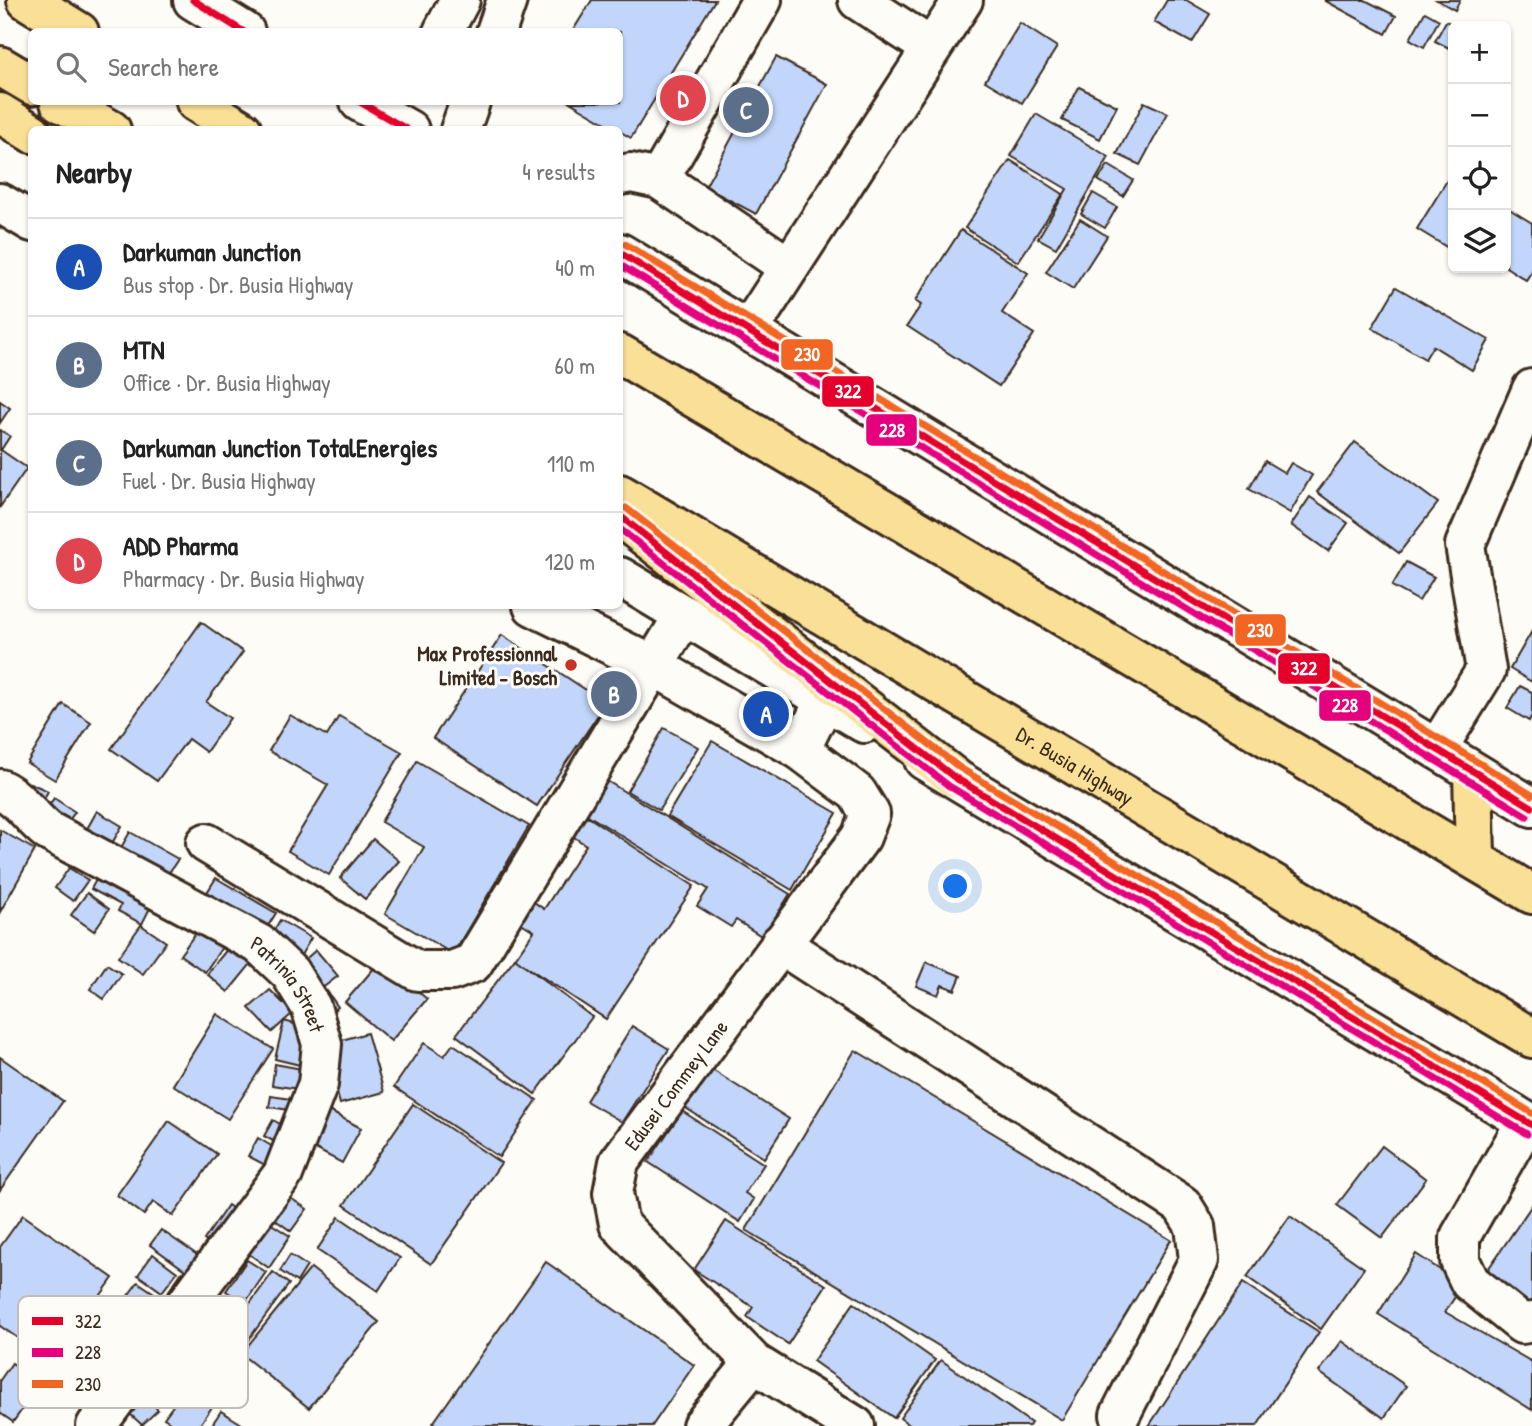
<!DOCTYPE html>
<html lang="en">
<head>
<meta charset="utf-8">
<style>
  :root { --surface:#fff; --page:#f2f2f2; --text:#222; --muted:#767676; --line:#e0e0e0; --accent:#db2777 }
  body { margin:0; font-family:"Patrick Hand",sans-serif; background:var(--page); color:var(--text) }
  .controls { position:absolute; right:21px; top:21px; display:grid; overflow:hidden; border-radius:10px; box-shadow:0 2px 5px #0004 }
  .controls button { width:63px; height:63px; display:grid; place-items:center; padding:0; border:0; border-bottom:2px solid var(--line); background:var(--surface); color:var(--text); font:35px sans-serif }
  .you { position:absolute; left:956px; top:887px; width:24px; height:24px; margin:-18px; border:5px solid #fff; border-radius:50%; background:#1a73e8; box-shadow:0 0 0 10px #1a73e833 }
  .badge { display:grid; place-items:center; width:46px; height:46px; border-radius:50%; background:var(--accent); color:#fff; font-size:23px; font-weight:700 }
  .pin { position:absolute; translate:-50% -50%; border:4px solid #fff; box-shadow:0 2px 7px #0006 }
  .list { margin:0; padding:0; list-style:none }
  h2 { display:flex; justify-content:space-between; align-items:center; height:91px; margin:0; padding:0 28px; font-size:30px }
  h2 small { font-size:23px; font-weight:400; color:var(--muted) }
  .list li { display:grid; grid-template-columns:46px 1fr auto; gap:21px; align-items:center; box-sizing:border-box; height:98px; padding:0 28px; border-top:2px solid var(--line) }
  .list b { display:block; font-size:26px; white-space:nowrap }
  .list p { margin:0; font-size:23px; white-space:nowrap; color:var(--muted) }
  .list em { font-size:23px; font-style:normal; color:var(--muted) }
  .icon { flex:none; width:38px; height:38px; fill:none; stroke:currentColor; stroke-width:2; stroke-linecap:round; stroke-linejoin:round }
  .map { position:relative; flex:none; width:1532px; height:1426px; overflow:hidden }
  .search { position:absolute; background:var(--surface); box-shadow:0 2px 5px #0004; left:28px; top:28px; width:595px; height:77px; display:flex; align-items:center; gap:18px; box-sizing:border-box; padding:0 24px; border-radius:10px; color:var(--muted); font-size:26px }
  .panel { position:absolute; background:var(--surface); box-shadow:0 2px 5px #0004; left:28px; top:126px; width:595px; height:483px; border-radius:10px }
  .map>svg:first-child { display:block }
  .building { fill:#c2d6fb; stroke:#3b2a1e; stroke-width:2 }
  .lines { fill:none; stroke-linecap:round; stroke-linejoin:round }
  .minor-casing { stroke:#3b2a1e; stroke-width:44 }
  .highway-casing { stroke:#3b2a1e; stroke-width:44 }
  .minor { stroke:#fdfcf7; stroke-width:38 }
  .highway { stroke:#fadf96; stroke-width:38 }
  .bus-1-casing { stroke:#fdfcf7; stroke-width:12 }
  .bus-2-casing { stroke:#fdfcf7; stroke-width:12 }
  .bus-3-casing { stroke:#fdfcf7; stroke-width:12 }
  .bus-1 { stroke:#e4002b; stroke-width:7 }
  .bus-2 { stroke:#e5007d; stroke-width:7 }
  .bus-3 { stroke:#f26522; stroke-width:7 }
  .poi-dot { fill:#c8321e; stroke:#fdfcf7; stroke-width:2.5 }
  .labels { text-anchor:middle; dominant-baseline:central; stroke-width:6; stroke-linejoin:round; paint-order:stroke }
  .poi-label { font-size:21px; font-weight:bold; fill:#3b2a1e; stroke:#fdfcf7; text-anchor:end }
  .street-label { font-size:21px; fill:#3b2a1e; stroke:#fdfcf7 }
  .key { fill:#fdfcf7; stroke:#c3bdb6; stroke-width:2 }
  .key-label { font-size:19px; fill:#3b2a1e }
  .line-badge { stroke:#fdfcf7; stroke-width:2.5 }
  .badge-label { font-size:19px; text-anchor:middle; font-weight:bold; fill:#fff }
</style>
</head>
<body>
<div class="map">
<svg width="1532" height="1426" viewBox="0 0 1532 1426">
  <rect width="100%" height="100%" fill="#fdfcf7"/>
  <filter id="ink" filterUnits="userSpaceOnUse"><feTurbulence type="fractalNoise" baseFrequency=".0143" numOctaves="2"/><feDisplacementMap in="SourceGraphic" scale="14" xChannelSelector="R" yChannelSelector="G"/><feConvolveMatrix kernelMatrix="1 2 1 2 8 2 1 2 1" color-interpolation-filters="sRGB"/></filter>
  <g filter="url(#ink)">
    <g class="building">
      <polygon points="592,0 715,0 631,138 570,102 620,102 620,32 572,32"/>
      <polygon points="1167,0 1186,0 1210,14 1192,43 1154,22"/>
      <polygon points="1324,0 1365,0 1396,16 1386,34"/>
      <polygon points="1437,0 1460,0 1455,10"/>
      <polygon points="1425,12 1439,20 1424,47 1410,39"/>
      <polygon points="1446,21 1455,26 1449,48 1435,41"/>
      <polygon points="1020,23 1057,47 1022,103 985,81"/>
      <polygon points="776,57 827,84 756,214 705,187"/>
      <polygon points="1079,87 1117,106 1100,139 1062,120"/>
      <polygon points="1144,102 1168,113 1140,165 1117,154"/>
      <polygon points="1036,114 1109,157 1056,248 1038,238 1067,189 1011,156"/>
      <polygon points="1010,160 1063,194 1018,262 965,228"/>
      <polygon points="1108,165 1133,180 1123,196 1098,180"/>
      <polygon points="1451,174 1453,244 1450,249 1417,229"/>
      <polygon points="1093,193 1117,207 1105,228 1081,214"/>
      <polygon points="1506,207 1532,223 1532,271 1526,280 1506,267"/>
      <polygon points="1080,219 1107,236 1073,289 1046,272"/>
      <polygon points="961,230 1028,273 1002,313 1034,334 999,386 907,326 921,305 915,301"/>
      <polygon points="1396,287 1489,340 1472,370 1433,346 1425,359 1372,328"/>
      <polygon points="0,401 10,408 0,423"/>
      <polygon points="0,430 10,436 1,450 27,468 0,507"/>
      <polygon points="1355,442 1438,503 1399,553 1317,492"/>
      <polygon points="1265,461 1285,473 1291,463 1312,475 1290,513 1249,489"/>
      <polygon points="1310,497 1348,523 1328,551 1291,525"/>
      <polygon points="1406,562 1434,577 1419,601 1392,586"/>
      <polygon points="201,622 243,652 206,702 230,718 206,752 188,739 157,781 111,749"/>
      <polygon points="1532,631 1532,682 1510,669"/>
      <polygon points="502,635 606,703 537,806 433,738"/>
      <polygon points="1520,686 1532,692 1532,715 1529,721 1507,708"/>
      <polygon points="63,704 91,722 55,780 27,763"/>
      <polygon points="290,715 327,736 339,716 402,752 329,875 288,851 328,785 269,751"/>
      <polygon points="664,728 698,747 659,810 627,791"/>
      <polygon points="712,741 837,813 792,890 667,816"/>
      <polygon points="417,761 529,826 453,954 385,914 424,847 381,822"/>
      <polygon points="599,776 790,894 763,937 736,920 731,927 697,906 708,889 578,809"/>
      <polygon points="30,783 48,791 41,805 23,796"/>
      <polygon points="54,798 75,812 65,826 45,812"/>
      <polygon points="97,811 122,826 104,857 79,843"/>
      <polygon points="579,811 694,886 606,1019 515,959 534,931 510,916 524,895 544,909 586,845 566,832"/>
      <polygon points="0,830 35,850 0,912"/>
      <polygon points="130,832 178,859 161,885 115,858"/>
      <polygon points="373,839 399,861 365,899 340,878"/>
      <polygon points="69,868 88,880 73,901 55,888"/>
      <polygon points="97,878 151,906 142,924 118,911 121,905 91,889"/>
      <polygon points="216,878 276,913 261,937 201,902"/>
      <polygon points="87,893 109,909 94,931 71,915"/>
      <polygon points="205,920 229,937 205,972 180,955"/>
      <polygon points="280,920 311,938 297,962 266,944"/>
      <polygon points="141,925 166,942 143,974 118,957"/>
      <polygon points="233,942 255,959 228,992 207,974"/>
      <polygon points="316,950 338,976 316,993 294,969"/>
      <polygon points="515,958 592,1017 535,1094 456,1035"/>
      <polygon points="381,960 427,999 391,1041 345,1002"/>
      <polygon points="926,962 961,976 955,990 942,985 938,995 916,986"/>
      <polygon points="107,964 122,974 104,999 90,989"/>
      <polygon points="270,990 293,1013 272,1032 249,1008"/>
      <polygon points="327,991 338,1007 328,1014 317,998"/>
      <polygon points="217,1014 273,1049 228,1119 173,1085"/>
      <polygon points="284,1021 309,1028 300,1065 275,1059"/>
      <polygon points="632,1026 669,1049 622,1122 586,1101"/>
      <polygon points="367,1033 384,1092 340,1104 324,1045"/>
      <polygon points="424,1043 444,1056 453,1044 537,1100 499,1157 394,1087"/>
      <polygon points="855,1050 1171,1240 1062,1420 746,1230"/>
      <polygon points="0,1057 63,1101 0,1190"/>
      <polygon points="275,1064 302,1069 299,1089 272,1085"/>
      <polygon points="706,1066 789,1119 764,1158 681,1105"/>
      <polygon points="271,1096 291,1099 290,1110 269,1107"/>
      <polygon points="413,1104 501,1163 431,1264 344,1205"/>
      <polygon points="329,1111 361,1128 342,1163 310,1146"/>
      <polygon points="682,1111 764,1164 745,1193 754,1199 740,1222 648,1162"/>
      <polygon points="273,1120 294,1132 284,1147 264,1136"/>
      <polygon points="169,1121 217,1154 173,1216 153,1202 144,1215 117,1195"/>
      <polygon points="258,1138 278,1150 269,1167 248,1156"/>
      <polygon points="1382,1146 1426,1179 1382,1238 1337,1205"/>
      <polygon points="289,1197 307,1209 291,1231 274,1219"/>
      <polygon points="228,1205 245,1218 220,1251 204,1240"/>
      <polygon points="1532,1205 1532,1308 1480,1281"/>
      <polygon points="23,1215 113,1278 53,1362 0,1326 0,1247"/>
      <polygon points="1290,1216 1364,1268 1321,1329 1247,1277"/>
      <polygon points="339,1217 400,1258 378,1291 317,1250"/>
      <polygon points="726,1221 826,1285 788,1344 747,1317 753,1307 694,1270"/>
      <polygon points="270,1223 290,1236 269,1268 249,1254"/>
      <polygon points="161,1230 203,1259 192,1275 150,1245"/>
      <polygon points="153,1254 177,1272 162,1292 138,1275"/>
      <polygon points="1416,1254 1463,1285 1445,1312 1532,1362 1532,1410 1378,1314"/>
      <polygon points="290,1255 307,1266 297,1282 280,1271"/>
      <polygon points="247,1260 266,1272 245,1303 226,1291"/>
      <polygon points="546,1262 694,1365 652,1426 431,1426"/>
      <polygon points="311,1268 379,1322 309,1408 241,1354"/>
      <polygon points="182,1272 198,1284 161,1337 119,1308 138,1282 163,1299"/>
      <polygon points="273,1272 289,1284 230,1365 213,1354"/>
      <polygon points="1243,1283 1319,1332 1257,1426 1149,1426"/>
      <polygon points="225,1296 239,1305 231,1317 217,1308"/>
      <polygon points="854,1303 935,1360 894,1418 813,1361"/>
      <polygon points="1342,1341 1406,1386 1384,1418 1319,1372"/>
      <polygon points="941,1360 1031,1423 1029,1426 911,1426 900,1418"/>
      <polygon points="12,1363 41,1383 13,1422 0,1413 0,1380"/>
      <polygon points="110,1365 128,1381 94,1418 76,1403"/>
      <polygon points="185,1389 212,1407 199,1426 176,1426 164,1418"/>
      <polygon points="147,1398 158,1410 142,1425 130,1414"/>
      <polygon points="221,1411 245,1426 211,1426"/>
    </g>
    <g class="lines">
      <defs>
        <g id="minor">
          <polyline points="193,0 245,32"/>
          <polyline points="858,0 930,47"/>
          <polyline points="443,32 460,0"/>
          <polyline points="496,32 507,0"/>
          <polyline points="360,102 409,130"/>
          <polyline points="460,130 470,102"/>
          <polyline points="620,175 631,173 659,179 789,267"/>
          <polyline points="659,179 762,0"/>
          <polyline points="0,203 32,222"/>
          <polyline points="620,253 1532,807"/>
          <polyline points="748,331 963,0"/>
          <polyline points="620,577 864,723"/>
          <polyline points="533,606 652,665 800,750 825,700"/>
          <polyline points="1437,749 1486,670 1465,545 1532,389"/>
          <polyline points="800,750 857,793 870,814 861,837 619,1162 613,1193 619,1224 754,1363 855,1426"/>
          <polyline points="924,760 1532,1125"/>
          <path id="s1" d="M0 789C21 799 30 817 48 831L259 944 290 973 311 1007 322 1044 318 1084 283 1174 96 1426"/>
          <polyline points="206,843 417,971 452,971 473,963 684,615"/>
          <polyline points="780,944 1182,1205 1195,1226 1199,1260 1120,1415"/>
          <polyline points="1526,1122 1460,1237 1460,1261 1470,1282 1522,1324 1532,1322"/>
          <polyline points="702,1426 754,1363"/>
        </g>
        <g id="highway">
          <polyline points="27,0 79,32"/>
          <polyline points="0,66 32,85"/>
          <polyline points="60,102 111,130"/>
          <polyline points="196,102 242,130"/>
          <polyline points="0,113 32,133"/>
          <polyline points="620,354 1532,894"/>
          <path id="s2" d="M620 494 1532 1038"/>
          <polyline points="629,524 954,777"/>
          <polyline points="1473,772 1475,858"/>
        </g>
      </defs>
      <use href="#minor" class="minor-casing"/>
      <use href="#highway" class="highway-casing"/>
      <use href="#minor" class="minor"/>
      <use href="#highway" class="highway"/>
      <defs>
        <g id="bus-1">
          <polyline points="193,0 244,32"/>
          <polyline points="360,102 408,130"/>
          <polyline points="620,253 1532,807"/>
          <polyline points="620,516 954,777 1532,1125"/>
        </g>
        <g id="bus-2">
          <polyline points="620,265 1527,816"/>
          <polyline points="620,529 949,786 1527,1134"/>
        </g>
        <g id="bus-3">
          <polyline points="625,244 1532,795"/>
          <polyline points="626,508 960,768 1532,1113"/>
        </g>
      </defs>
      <use href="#bus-1" class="bus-1-casing"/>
      <use href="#bus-2" class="bus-2-casing"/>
      <use href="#bus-3" class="bus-3-casing"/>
      <use href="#bus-1" class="bus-1"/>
      <use href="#bus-2" class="bus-2"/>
      <use href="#bus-3" class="bus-3"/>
    </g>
  </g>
  <circle class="poi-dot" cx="571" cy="665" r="7"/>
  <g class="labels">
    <g class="poi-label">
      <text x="557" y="653">Max Professionnal<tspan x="557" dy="24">Limited - Bosch</tspan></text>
    </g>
    <g class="street-label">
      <text stroke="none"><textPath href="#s2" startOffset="530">Dr. Busia Highway</textPath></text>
      <text stroke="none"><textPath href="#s1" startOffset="354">Patrinia Street</textPath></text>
      <text transform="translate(676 1085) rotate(-53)">Edusei Commey Lane</text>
    </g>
  </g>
  <rect x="18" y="1296" width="230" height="112" rx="10" class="key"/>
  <rect x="32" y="1317" width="31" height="8" fill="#e4002b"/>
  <rect x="32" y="1348" width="31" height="9" fill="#e5007d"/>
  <rect x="32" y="1380" width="31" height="8" fill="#f26522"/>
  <g class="key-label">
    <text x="75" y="1328">322</text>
    <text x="75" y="1359">228</text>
    <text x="75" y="1391">230</text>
  </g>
  <g class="line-badge">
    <rect x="780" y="338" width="54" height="33" rx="7" fill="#f26522"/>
    <rect x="821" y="375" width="54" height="33" rx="7" fill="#e4002b"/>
    <rect x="865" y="413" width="53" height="34" rx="7" fill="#e5007d"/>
    <rect x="1234" y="613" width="53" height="34" rx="7" fill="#f26522"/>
    <rect x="1277" y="652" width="54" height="33" rx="7" fill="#e4002b"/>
    <rect x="1318" y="689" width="54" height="33" rx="7" fill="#e5007d"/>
  </g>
  <g class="badge-label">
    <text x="807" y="361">230</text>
    <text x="848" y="398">322</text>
    <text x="892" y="437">228</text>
    <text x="1260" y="637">230</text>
    <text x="1304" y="675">322</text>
    <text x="1345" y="712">228</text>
  </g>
</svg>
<div class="controls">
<button>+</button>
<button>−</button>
<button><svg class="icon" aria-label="locate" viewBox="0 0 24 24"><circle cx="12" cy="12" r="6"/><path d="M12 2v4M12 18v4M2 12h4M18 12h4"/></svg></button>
<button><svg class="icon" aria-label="layers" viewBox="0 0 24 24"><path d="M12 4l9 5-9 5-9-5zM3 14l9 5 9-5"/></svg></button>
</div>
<div class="you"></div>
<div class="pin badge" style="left:766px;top:714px;background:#1a4fb4">A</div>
<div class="pin badge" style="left:614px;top:694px;background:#5c6f8a">B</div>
<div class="pin badge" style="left:746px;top:110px;background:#5c6f8a">C</div>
<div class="pin badge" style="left:683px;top:98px;background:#e0444e">D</div>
<div class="search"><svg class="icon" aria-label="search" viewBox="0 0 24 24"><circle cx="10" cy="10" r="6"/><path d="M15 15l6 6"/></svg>Search here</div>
<section class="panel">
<h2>Nearby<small>4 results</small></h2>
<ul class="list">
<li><span class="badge" style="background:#1a4fb4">A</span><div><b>Darkuman Junction</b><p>Bus stop · Dr. Busia Highway</p></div><em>40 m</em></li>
<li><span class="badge" style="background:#5c6f8a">B</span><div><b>MTN</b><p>Office · Dr. Busia Highway</p></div><em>60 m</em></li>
<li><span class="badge" style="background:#5c6f8a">C</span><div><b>Darkuman Junction TotalEnergies</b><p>Fuel · Dr. Busia Highway</p></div><em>110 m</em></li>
<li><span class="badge" style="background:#e0444e">D</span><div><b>ADD Pharma</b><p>Pharmacy · Dr. Busia Highway</p></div><em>120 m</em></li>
</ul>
</section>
</div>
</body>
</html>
